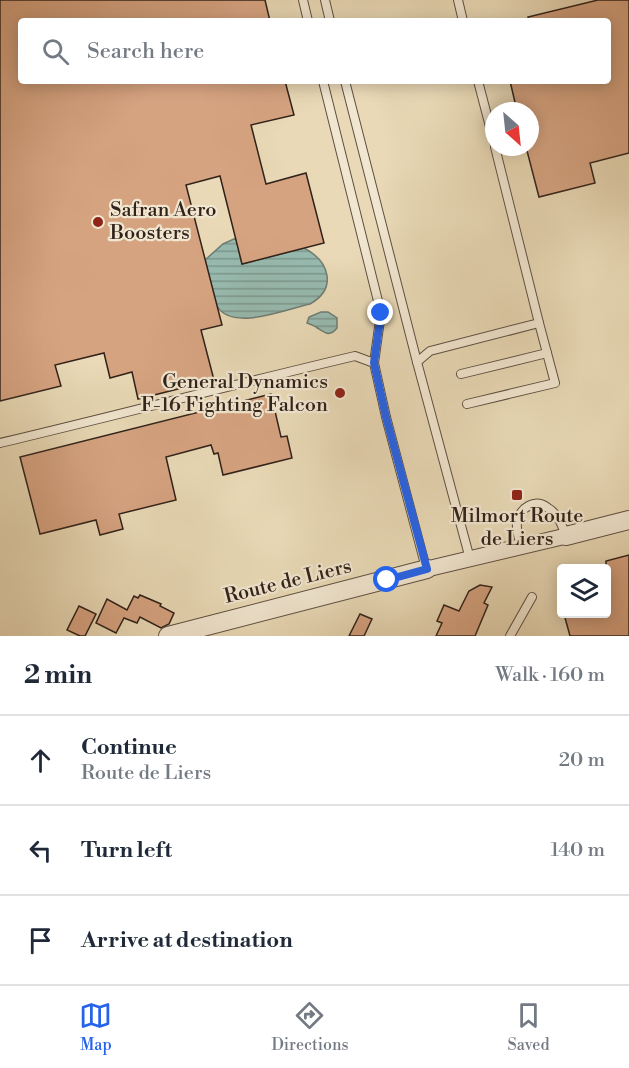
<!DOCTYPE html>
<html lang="en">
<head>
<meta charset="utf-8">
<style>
  :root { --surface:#fff; --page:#f2f2f3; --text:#1f2937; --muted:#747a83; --line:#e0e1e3; --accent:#2563eb }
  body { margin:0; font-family:"Libre Bodoni",serif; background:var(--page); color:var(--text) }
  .controls { position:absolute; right:18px; bottom:18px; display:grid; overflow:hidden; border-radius:6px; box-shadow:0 3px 15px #0003 }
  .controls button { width:54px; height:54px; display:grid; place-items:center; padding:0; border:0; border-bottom:2px solid var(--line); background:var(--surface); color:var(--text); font:30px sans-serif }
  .compass { position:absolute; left:485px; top:102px; width:54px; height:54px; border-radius:50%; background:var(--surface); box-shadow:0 3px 15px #0003; rotate:153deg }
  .stop { position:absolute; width:18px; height:18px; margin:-14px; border:4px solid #2563eb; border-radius:50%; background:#fff }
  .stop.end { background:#2563eb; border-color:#fff; box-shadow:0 2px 6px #0008 }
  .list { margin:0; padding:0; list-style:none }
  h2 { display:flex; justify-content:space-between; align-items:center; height:78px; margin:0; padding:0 24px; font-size:26px }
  h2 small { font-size:20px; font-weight:400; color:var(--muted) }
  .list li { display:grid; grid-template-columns:39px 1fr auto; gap:18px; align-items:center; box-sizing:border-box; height:90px; padding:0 24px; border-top:2px solid var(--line) }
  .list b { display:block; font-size:22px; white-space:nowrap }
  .list p { margin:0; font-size:20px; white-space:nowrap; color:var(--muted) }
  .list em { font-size:20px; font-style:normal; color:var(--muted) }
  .icon { flex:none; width:33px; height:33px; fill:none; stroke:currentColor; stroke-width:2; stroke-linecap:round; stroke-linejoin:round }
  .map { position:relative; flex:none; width:629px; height:636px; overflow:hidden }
  .search { position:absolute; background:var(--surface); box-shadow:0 3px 15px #0003; left:18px; right:18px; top:18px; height:66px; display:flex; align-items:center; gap:15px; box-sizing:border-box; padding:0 21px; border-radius:6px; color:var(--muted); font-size:22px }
  .sheet { height:348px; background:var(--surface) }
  nav { display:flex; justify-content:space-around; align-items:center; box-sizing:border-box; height:84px; border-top:2px solid var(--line); background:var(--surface); font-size:16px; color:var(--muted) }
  nav a { display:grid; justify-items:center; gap:3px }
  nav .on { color:var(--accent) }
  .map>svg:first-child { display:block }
  .water { fill:url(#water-rules); stroke:#6e7d73; stroke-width:1.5 }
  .building { fill:#d6a381; stroke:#30221a; stroke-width:1.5 }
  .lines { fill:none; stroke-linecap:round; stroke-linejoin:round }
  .service-casing { stroke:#5e5041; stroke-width:10 }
  .minor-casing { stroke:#5e5041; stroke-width:17 }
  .tertiary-casing { stroke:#5e5041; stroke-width:20 }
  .service { stroke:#f1e6d0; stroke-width:8 }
  .minor { stroke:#f1e6d0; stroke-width:15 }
  .tertiary { stroke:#f1e6d0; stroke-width:18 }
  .route { stroke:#2563eb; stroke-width:8 }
  .poi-dot { fill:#8f2418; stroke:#f1e6d0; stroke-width:2 }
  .labels { text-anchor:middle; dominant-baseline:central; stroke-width:4.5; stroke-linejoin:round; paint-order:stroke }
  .poi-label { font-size:20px; fill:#30221a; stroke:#f1e6d0; text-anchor:start }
  .street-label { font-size:20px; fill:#30221a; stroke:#f1e6d0 }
</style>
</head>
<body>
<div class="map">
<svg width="629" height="636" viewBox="0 0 629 636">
  <defs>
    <pattern id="water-rules" width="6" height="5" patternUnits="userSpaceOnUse" patternTransform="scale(1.5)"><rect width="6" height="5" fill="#97baaf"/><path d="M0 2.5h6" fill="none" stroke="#7c978e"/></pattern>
  </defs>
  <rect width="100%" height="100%" fill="#e9d9b6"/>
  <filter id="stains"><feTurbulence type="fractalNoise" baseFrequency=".00333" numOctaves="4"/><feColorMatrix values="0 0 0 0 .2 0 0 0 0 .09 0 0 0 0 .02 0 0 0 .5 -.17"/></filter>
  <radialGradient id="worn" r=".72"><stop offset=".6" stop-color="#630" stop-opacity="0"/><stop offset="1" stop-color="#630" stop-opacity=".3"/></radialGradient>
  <g class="water">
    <path d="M236 238 242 264 304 248C329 261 338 288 310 304 287 309 232 332 217 306 211 296 208 273 205 260L223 244Z"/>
    <path d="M321 312H328L337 318V328C329 338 324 332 316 327 313 325 310 324 307 323L309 317Z"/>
  </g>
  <g class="building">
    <polygon points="0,0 265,0 270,21 21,21 21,81 285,81 294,115 251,125 266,184 306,173 324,243 242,264 220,176 186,185 222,325 201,330 214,380 138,399 132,372 110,378 104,353 55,365 61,386 0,401"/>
    <polygon points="598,0 629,0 629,153 590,163 595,183 539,197 526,147 530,147 530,111 517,111 510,81 608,81 608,21 529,21 528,17"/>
    <polygon points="271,394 281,437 287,436 292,458 223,475 218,453 214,454 211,445 166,457 176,500 119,514 123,529 100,535 96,520 40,534 20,457"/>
    <polygon points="629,555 629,636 570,636 564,614 606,614 606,561"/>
    <polygon points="480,585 492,587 484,603 488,605 475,636 436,636 442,623 437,621 444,605 459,611 469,591"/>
    <polygon points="140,595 161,604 160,606 174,613 169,624 161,628 140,617 137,623 124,618 116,633 96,623 107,599 127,610 134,596 138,598"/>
    <polygon points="79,606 96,614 85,636 80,636 67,630"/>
    <polygon points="360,614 372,619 364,636 349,636"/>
  </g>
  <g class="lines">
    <defs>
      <g id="service">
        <polyline points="303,0 308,21"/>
        <polyline points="325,0 330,21"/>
        <polyline points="458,0 463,21"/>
        <polyline points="323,81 381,313 374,363 386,417 426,568"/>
        <polyline points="345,81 417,362"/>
        <polyline points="478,81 494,142"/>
        <polyline points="495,147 539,323"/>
        <polyline points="461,374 547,353"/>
        <polyline points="467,404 555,383 539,323 430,351 417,362 470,559"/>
        <path d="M0 443C118 415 236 384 355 356L374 363"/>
        <path d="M521 547C519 539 516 530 517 523 520 507 535 498 548 508 558 514 562 525 566 536"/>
        <polyline points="510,636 532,597"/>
      </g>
      <polyline id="minor" points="427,569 566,536"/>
      <g id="tertiary">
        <polyline points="566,536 629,520"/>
        <polyline points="168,636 427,569"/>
      </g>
    </defs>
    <use href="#service" class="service-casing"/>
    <use href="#minor" class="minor-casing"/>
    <use href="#tertiary" class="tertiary-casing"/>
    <use href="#service" class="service"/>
    <use href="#minor" class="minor"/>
    <use href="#tertiary" class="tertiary"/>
  </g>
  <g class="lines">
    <polyline class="route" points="381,313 374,363 386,417 427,569 387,580"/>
  </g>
  <g class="poi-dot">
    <circle cx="98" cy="222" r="6"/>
    <circle cx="340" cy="393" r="6"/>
    <rect x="511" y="489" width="12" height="12" rx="3"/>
  </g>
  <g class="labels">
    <g class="poi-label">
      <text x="110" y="210">Safran Aero<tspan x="110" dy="23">Boosters</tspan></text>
      <text x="328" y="382" text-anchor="end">General Dynamics<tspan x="328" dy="23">F-16 Fighting Falcon</tspan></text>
      <text x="517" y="516" text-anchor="middle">Milmort Route<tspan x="517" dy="23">de Liers</tspan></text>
    </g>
    <g class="street-label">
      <text transform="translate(288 582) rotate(-14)">Route de Liers</text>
    </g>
  </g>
  <rect width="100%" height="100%" filter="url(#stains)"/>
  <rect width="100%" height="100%" fill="url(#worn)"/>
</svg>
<div class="controls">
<button><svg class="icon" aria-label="layers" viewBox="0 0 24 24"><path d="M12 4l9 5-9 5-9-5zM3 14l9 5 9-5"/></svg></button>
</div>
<svg class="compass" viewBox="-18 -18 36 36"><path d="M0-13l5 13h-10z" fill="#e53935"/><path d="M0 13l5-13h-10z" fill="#747a83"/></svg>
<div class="stop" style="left:387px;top:580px"></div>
<div class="stop end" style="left:381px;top:313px"></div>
<div class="search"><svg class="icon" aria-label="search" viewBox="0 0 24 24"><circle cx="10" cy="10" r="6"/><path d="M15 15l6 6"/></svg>Search here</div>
</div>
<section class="sheet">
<h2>2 min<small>Walk · 160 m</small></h2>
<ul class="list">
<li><svg class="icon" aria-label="ahead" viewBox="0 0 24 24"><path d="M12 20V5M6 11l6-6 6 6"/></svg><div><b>Continue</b><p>Route de Liers</p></div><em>20 m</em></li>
<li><svg class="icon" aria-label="left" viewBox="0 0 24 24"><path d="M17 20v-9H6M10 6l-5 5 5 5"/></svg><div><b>Turn left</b></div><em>140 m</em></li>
<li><svg class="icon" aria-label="arrive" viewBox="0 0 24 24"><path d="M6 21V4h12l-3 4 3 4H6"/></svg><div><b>Arrive at destination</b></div></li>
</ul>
</section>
<nav>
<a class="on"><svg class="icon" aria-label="map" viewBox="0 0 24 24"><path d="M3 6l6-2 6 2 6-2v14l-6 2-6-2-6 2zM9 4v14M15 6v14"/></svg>Map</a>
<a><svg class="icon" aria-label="directions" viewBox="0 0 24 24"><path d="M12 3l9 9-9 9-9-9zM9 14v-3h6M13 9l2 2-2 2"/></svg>Directions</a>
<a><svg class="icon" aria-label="saved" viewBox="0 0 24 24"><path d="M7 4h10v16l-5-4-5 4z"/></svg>Saved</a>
</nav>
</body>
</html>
